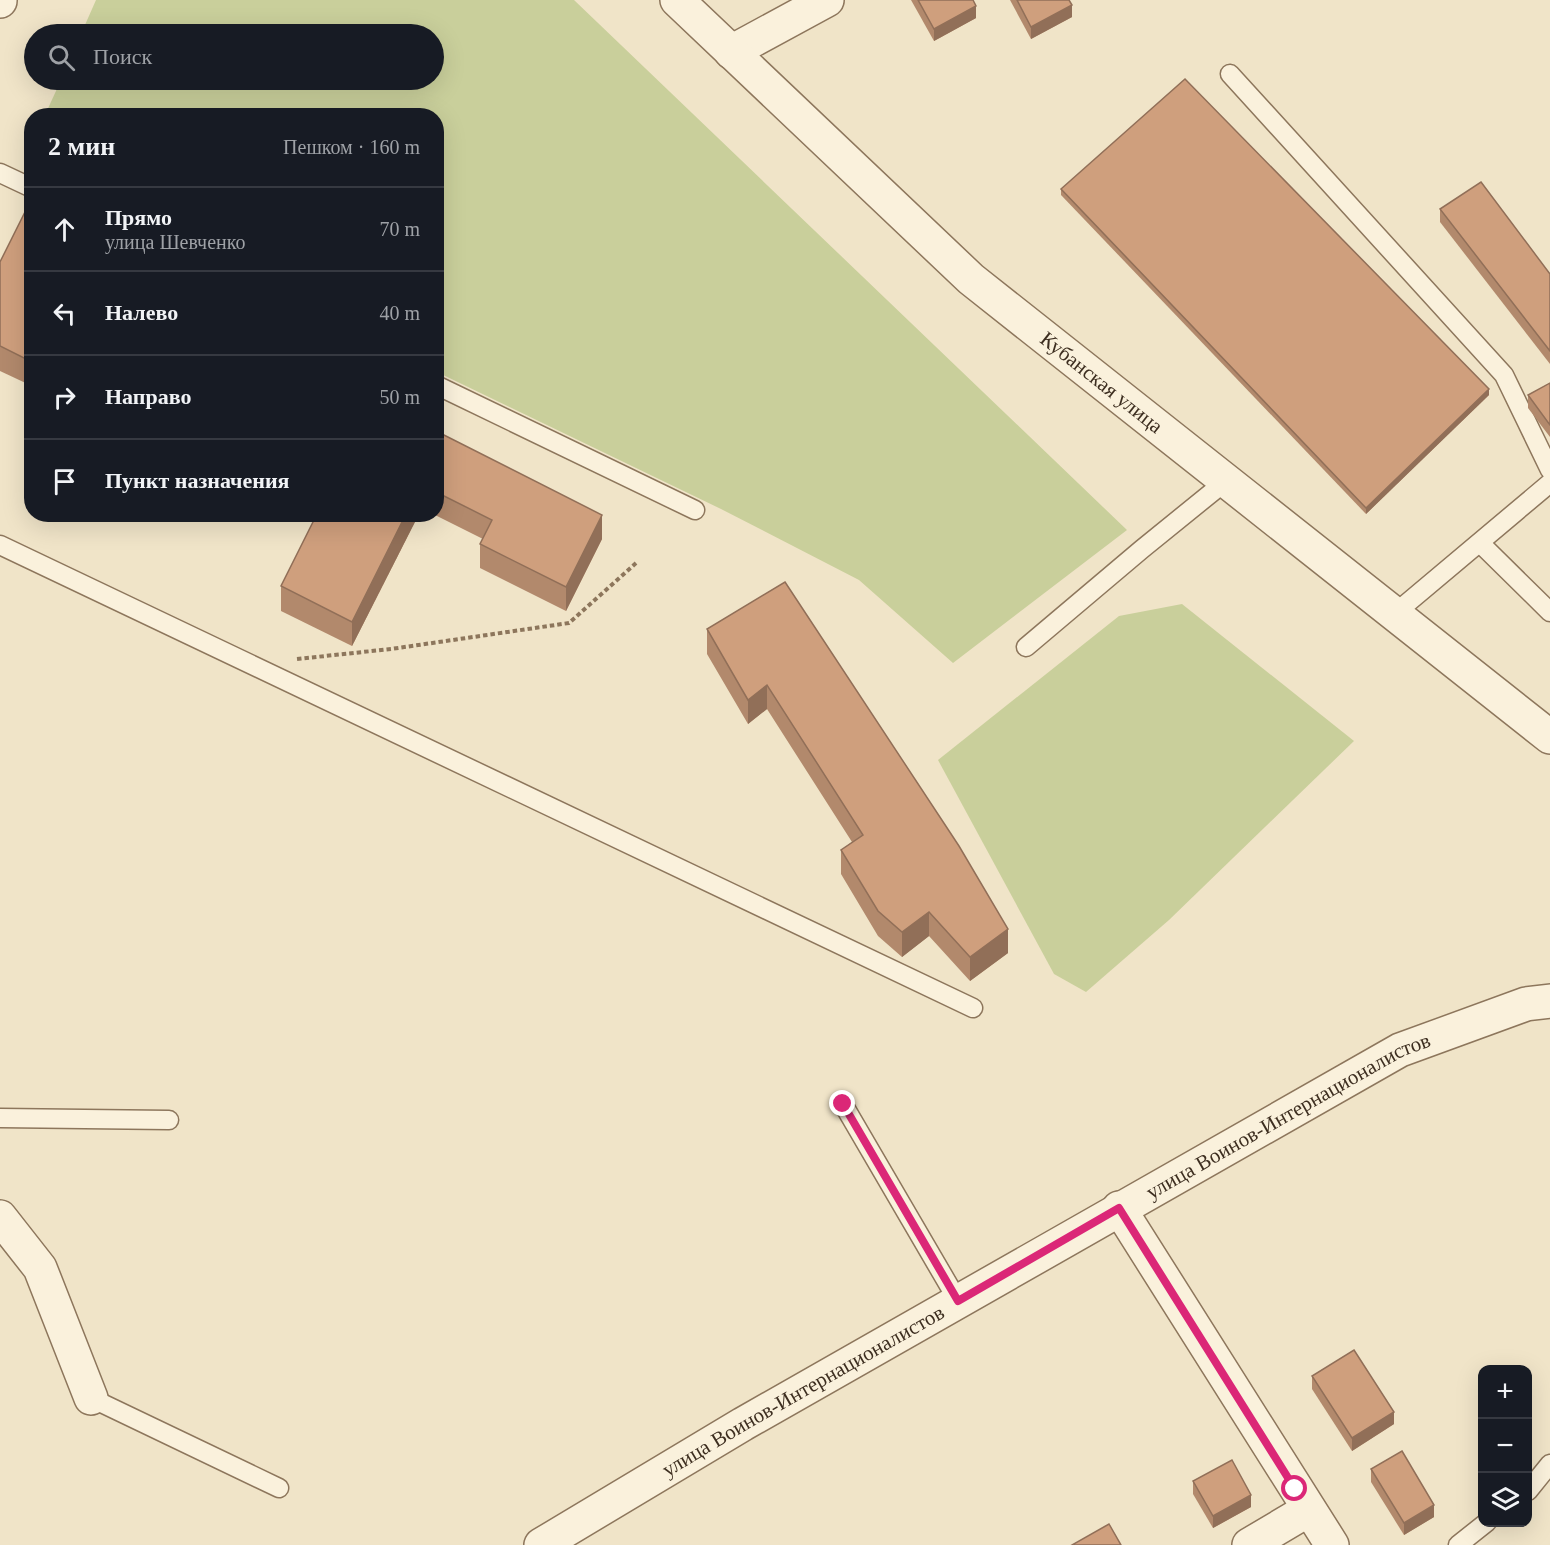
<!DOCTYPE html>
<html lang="ru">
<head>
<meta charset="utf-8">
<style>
  :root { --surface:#171b24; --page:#242831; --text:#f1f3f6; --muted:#9ea1a6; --line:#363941 }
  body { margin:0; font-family:"Times New Roman",serif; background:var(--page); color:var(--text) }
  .controls { position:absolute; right:18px; bottom:18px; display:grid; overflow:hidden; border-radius:12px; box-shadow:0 6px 24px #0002 }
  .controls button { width:54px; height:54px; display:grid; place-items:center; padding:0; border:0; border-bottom:2px solid var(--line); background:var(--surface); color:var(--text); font:30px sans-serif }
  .stop { position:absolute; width:18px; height:18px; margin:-14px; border:4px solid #db2777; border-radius:50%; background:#fff }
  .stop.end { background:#db2777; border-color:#fff; box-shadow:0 2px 6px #0008 }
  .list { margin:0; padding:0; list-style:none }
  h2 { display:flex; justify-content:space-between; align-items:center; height:78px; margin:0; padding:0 24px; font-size:26px }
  h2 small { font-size:20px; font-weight:400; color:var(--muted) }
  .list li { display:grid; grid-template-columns:39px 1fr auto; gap:18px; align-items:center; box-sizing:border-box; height:84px; padding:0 24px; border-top:2px solid var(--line) }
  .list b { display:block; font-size:22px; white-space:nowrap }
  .list p { margin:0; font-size:20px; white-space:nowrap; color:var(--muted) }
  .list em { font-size:20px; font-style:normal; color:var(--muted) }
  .icon { flex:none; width:33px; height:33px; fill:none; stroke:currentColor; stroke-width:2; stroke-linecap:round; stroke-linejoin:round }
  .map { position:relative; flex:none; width:1550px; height:1545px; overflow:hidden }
  .search { position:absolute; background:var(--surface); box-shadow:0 6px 24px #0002; left:24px; top:24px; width:420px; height:66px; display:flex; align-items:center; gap:15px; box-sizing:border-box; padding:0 21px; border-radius:33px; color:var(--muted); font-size:22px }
  .panel { position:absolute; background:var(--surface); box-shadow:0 6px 24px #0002; left:24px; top:108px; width:420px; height:414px; border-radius:24px }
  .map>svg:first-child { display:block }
  .green { fill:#c9cf9b }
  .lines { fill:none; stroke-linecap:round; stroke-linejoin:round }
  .service-casing { stroke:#8d765c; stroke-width:21 }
  .minor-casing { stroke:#8d765c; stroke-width:36 }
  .tertiary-casing { stroke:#8d765c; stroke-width:36 }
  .path { stroke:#8d765c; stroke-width:4; stroke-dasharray:4.5 3; stroke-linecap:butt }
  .service { stroke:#faf1dc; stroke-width:18 }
  .minor { stroke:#faf1dc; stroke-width:33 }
  .tertiary { stroke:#faf1dc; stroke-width:33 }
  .wall { fill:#b2896c }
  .shaded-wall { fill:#916f58 }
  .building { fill:#cf9f7d; stroke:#916f58; stroke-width:1.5 }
  .route { stroke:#db2777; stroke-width:8 }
  .labels { text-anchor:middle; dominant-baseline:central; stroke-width:4.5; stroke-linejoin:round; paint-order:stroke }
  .street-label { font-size:21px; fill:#3d2e20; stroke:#f7eed8 }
</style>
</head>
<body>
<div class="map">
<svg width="1550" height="1545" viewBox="0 0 1550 1545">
  <rect width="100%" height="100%" fill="#f0e4c8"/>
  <g class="green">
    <polygon points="96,0 574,0 1127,530 953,663 859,580 721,509 437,372 436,116 45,115 61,80 434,80 434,34 81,34"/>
    <polygon points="1182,604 1354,741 1169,920 1086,992 1054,974 938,760 1119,616"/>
  </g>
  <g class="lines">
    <defs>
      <g id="service">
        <polyline points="1230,74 1504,375 1550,470"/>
        <polyline points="0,173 32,188"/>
        <polyline points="436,385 695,510"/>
        <polyline points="1480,543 1550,612"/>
        <polyline points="0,545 973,1008"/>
        <polyline points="1393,615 1550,483"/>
        <polyline points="1026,647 1142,549 1226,481"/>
        <polyline points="843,1104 958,1301"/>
        <polyline points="0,1118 169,1120"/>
        <polyline points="91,1398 279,1488"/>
        <polyline points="1528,1491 1550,1464"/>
        <polyline points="1458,1545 1487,1522"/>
      </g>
      <g id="minor">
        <polyline points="0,1 0,0"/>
        <polyline points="731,52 827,0"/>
        <polyline points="1119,1208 1332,1545"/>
        <polyline points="0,1217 40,1268 91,1398"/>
        <path id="s1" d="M541 1545 743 1424 1400 1050 1526 1004 1550 1001"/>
        <polyline points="1249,1545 1308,1510"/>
      </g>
      <g id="tertiary">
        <path id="s2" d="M677 0 971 279 1550 737"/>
      </g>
    </defs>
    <use href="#service" class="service-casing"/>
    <use href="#minor" class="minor-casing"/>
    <use href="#tertiary" class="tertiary-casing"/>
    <polyline class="path" points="297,659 391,649 569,623 636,563"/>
    <use href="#service" class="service"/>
    <use href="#minor" class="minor"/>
    <use href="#tertiary" class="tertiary"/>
  </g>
  <g class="wall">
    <polygon points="911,0 973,0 976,18 934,41"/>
    <polygon points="1010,0 1069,0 1072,17 1031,39"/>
    <polygon points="1061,189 1489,395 1366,514 1061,195"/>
    <polygon points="1440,209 1550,274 1550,364 1440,222"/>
    <polygon points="32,210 32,386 0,371 0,262"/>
    <polygon points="1550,383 1550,437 1528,408 1528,395"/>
    <polygon points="436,431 602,539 566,611 480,568 480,544 483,539 433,514 436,514"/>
    <polygon points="419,514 352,646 281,611 281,586"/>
    <polygon points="785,582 1008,953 970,981 929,936 902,957 878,936 841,874 841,850 852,842 767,709 748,724 707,654 707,629"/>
    <polygon points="1312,1376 1394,1424 1352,1451 1312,1389"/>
    <polygon points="1371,1469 1434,1517 1404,1535 1371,1482"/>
    <polygon points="1193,1481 1251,1507 1213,1528 1193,1494"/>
  </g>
  <g class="shaded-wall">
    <polygon points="1072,5 1072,17 1031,39 1031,27"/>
    <polygon points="976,6 976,18 934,41 934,29"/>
    <polygon points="1489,389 1489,395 1366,514 1366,508"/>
    <polygon points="406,514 419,514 352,646 352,622"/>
    <polygon points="602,515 602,539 566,611 566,587"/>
    <polygon points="767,685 767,709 748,724 748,700"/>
    <polygon points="929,912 929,936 902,957 902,932"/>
    <polygon points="1008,929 1008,953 970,981 970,957"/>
    <polygon points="1394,1412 1394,1424 1352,1451 1352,1438"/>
    <polygon points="1251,1495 1251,1507 1213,1528 1213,1516"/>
    <polygon points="1434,1505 1434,1517 1404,1535 1404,1523"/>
  </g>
  <g class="building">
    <polygon points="918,0 973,0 976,6 934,29"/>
    <polygon points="1017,0 1069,0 1072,5 1031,27"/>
    <polygon points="1185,79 1489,389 1366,508 1061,189"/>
    <polygon points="1481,182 1550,274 1550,351 1440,209"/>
    <polygon points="27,208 32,210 32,362 0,346 0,262"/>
    <polygon points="1550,383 1550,425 1528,395"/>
    <polygon points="436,431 602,515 566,587 480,544 492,520 436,492"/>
    <polygon points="317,514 406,514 352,622 281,586"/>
    <polygon points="785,582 959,846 1008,929 970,957 929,912 902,932 878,911 841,850 863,835 767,685 748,700 707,629"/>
    <polygon points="1354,1350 1394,1412 1352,1438 1312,1376"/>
    <polygon points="1402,1451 1434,1505 1404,1523 1371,1469"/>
    <polygon points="1232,1460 1251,1495 1213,1516 1193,1481"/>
    <polygon points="1109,1524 1121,1545 1072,1545"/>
  </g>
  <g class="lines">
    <polyline class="route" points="843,1104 958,1301 1119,1208 1295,1489"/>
  </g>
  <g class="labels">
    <g class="street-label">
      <text stroke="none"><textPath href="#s2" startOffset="572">Кубанская улица</textPath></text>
      <text stroke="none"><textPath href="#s1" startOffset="862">улица Воинов-Интернационалистов</textPath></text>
      <text stroke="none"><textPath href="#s1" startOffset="304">улица Воинов-Интернационалистов</textPath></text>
    </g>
  </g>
</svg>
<div class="controls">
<button>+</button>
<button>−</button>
<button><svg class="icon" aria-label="layers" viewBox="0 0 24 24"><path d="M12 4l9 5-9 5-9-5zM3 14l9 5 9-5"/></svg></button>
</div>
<div class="stop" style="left:1295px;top:1489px"></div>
<div class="stop end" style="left:843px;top:1104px"></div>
<div class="search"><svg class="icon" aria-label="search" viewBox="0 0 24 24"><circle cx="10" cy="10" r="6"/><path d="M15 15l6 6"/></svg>Поиск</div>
<section class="panel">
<h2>2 мин<small>Пешком · 160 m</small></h2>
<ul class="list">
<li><svg class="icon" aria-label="ahead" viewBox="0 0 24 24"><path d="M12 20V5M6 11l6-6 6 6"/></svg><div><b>Прямо</b><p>улица Шевченко</p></div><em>70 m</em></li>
<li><svg class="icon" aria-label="left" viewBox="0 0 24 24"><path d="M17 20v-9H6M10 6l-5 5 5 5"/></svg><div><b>Налево</b></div><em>40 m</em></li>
<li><svg class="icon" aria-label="right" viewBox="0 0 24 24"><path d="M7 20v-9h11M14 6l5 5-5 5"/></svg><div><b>Направо</b></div><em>50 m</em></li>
<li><svg class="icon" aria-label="arrive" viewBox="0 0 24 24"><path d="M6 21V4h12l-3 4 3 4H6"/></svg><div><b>Пункт назначения</b></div></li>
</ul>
</section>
</div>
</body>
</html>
